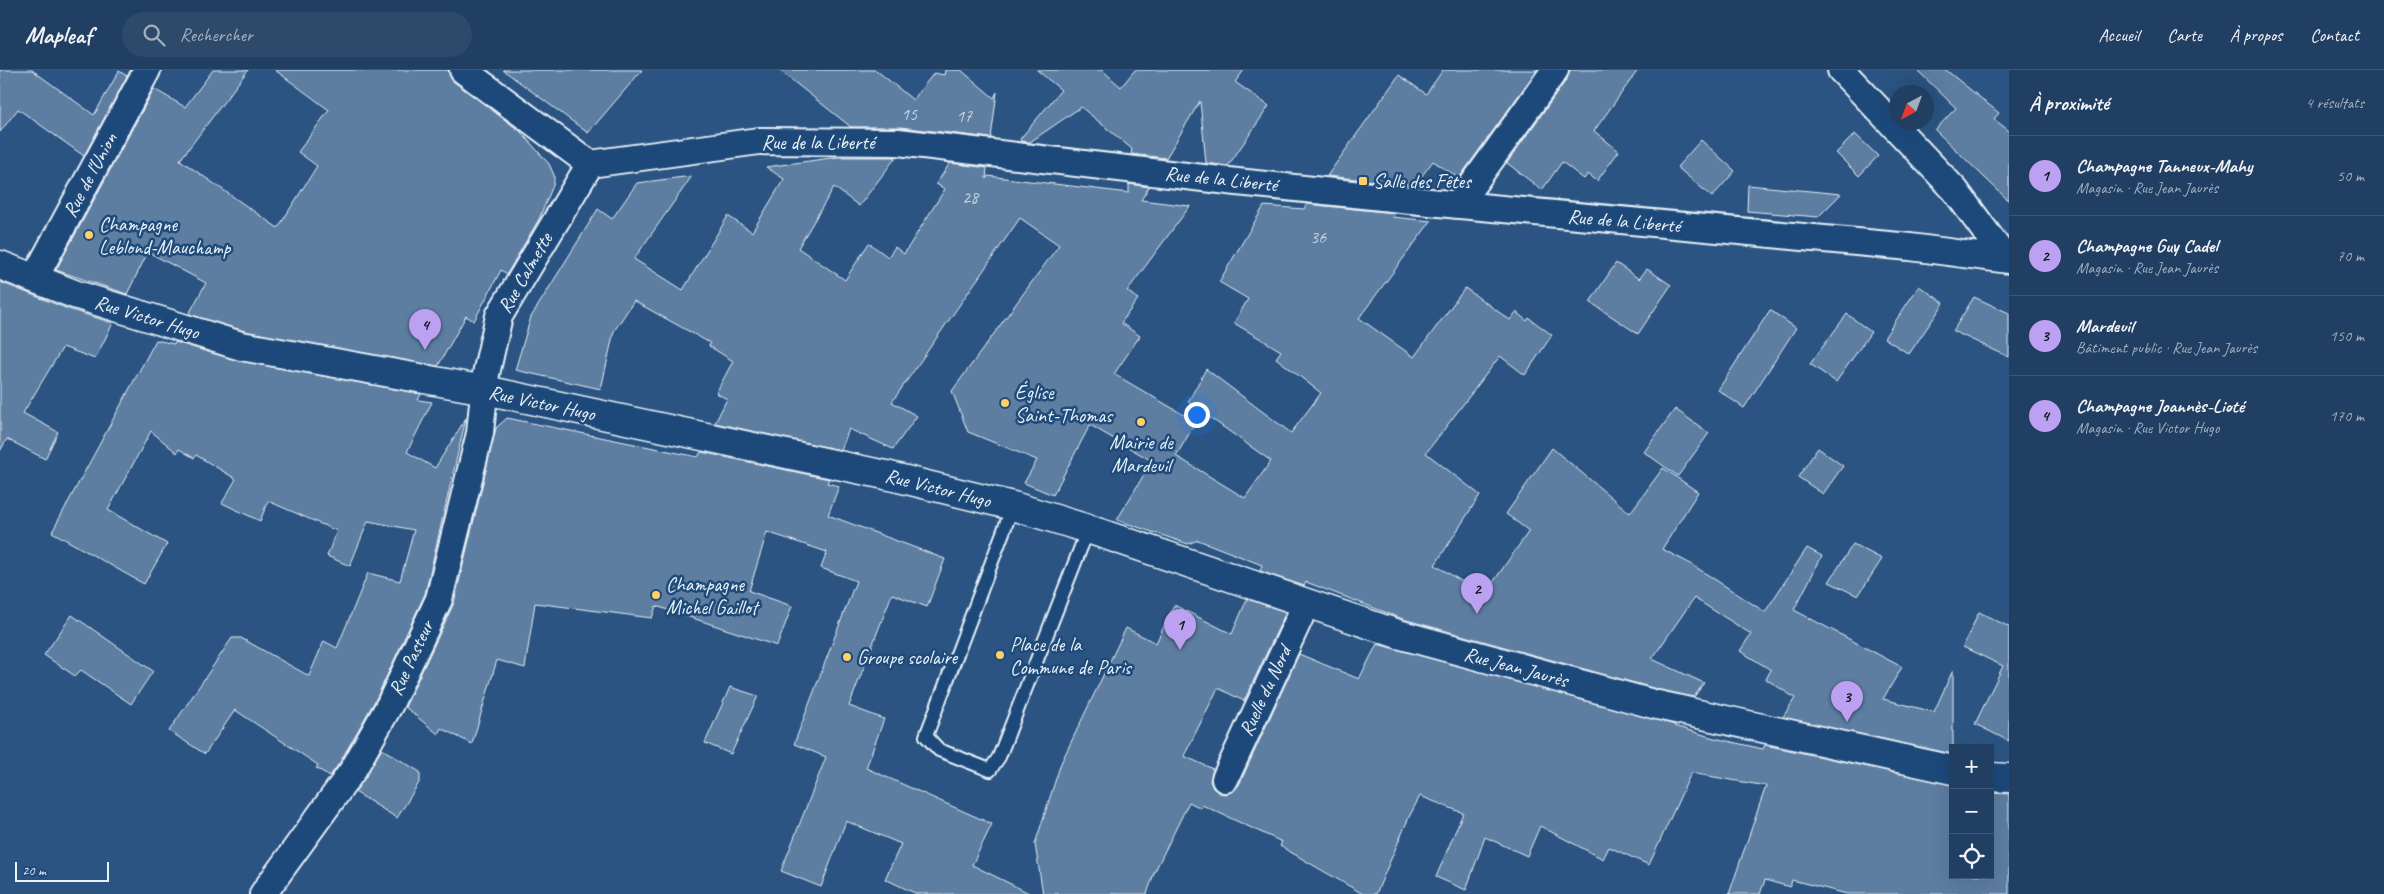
<!DOCTYPE html>
<html lang="fr">
<head>
<meta charset="utf-8">
<style>
  :root { --surface:#203f62; --page:#2d4a6b; --text:#f1f3f6; --muted:#a2afbe; --line:#3d5877; --accent:#bca0f2 }
  body { margin:0; font-family:Caveat,sans-serif; background:var(--page); color:var(--text) }
  .controls { position:absolute; right:15px; bottom:15px; display:grid; overflow:hidden; border-radius:0px; box-shadow:0 5px 20px #0002 }
  .controls button { width:45px; height:45px; display:grid; place-items:center; padding:0; border:0; border-bottom:1px solid var(--line); background:var(--surface); color:var(--text); font:25px sans-serif }
  .compass { position:absolute; left:1889px; top:15px; width:45px; height:45px; border-radius:50%; background:var(--surface); box-shadow:0 5px 20px #0002; rotate:221deg }
  .scale { position:absolute; left:15px; bottom:12px; width:94px; box-sizing:border-box; padding-left:5px; border:2px solid #e8f1f8; border-top:0; font-size:14px; line-height:18px; white-space:nowrap; color:#e8f1f8; -webkit-text-stroke:4px #1f4a7a; paint-order:stroke }
  .you { position:absolute; left:1196px; top:344px; width:18px; height:18px; margin:-12px; border:4px solid #fff; border-radius:50%; background:#1a73e8; box-shadow:0 0 0 8px #1a73e833 }
  .badge { display:grid; place-items:center; width:32px; height:32px; border-radius:50%; background:var(--accent); color:#111; font-size:16px; font-weight:700 }
  .pin { position:absolute; translate:-50% -41px; filter:drop-shadow(0 1px 2px #0008) }
  .pin::after { content:''; position:absolute; top:26px; width:18px; height:15px; background:inherit; clip-path:polygon(0 0,100% 0,50% 100%) }
  .list { margin:0; padding:0; list-style:none }
  h2 { display:flex; justify-content:space-between; align-items:center; height:65px; margin:0; padding:0 20px; font-size:21px }
  h2 small { font-size:16px; font-weight:400; color:var(--muted) }
  .list li { display:grid; grid-template-columns:32px 1fr auto; gap:15px; align-items:center; box-sizing:border-box; height:80px; padding:0 20px; border-top:1px solid var(--line) }
  .list b { display:block; font-size:19px; white-space:nowrap }
  .list p { margin:0; font-size:16px; white-space:nowrap; color:var(--muted) }
  .list em { font-size:16px; font-style:normal; color:var(--muted) }
  .icon { flex:none; width:28px; height:28px; fill:none; stroke:currentColor; stroke-width:2; stroke-linecap:round; stroke-linejoin:round }
  .map { position:relative; flex:none; width:2009px; height:824px; overflow:hidden }
  header { display:flex; align-items:center; gap:30px; box-sizing:border-box; height:70px; padding:0 25px; background:var(--surface); border-bottom:1px solid var(--line) }
  header strong { font-size:24px }
  nav { display:flex; gap:28px; margin-inline-start:auto; font-size:18px }
  .search { width:350px; height:45px; background:var(--page); display:flex; align-items:center; gap:12px; box-sizing:border-box; padding:0 18px; border-radius:28px; color:var(--muted); font-size:19px }
  main { display:flex }
  aside { flex:1; background:var(--surface) }
  .map>svg:first-child { display:block }
  .building { fill:#5d7da1; stroke:#e8f1f8 }
  .lines { fill:none; stroke-linecap:round; stroke-linejoin:round }
  .lane-casing { stroke:#e8f1f8; stroke-width:16 }
  .street-casing { stroke:#e8f1f8; stroke-width:30 }
  .secondary-casing { stroke:#e8f1f8; stroke-width:31 }
  .lane { stroke:#1f4a7a; stroke-width:12 }
  .street { stroke:#1f4a7a; stroke-width:26 }
  .secondary { stroke:#1f4a7a; stroke-width:28 }
  .poi-dot { fill:#ffd166; stroke:#1f4a7a; stroke-width:2 }
  .labels { text-anchor:middle; dominant-baseline:central; stroke-width:5; stroke-linejoin:round; paint-order:stroke }
  .number-label { font-size:18px; fill:#c5d4e2 }
  .street-label { font-size:20px; fill:#e8f1f8; stroke:#1f4a7a }
  .poi-label { font-size:20px; fill:#e8f1f8; stroke:#1f4a7a; text-anchor:start }
</style>
</head>
<body>
<header>
<strong>Mapleaf</strong>
<div class="search"><svg class="icon" aria-label="search" viewBox="0 0 24 24"><circle cx="10" cy="10" r="6"/><path d="M15 15l6 6"/></svg>Rechercher</div>
<nav><a>Accueil</a><a>Carte</a><a>À propos</a><a>Contact</a></nav>
</header>
<main>
<div class="map">
<svg width="2009" height="824" viewBox="0 0 2009 824">
  <rect width="100%" height="100%" fill="#2b5482"/>
  <filter id="ink" filterUnits="userSpaceOnUse"><feTurbulence type="fractalNoise" baseFrequency=".02" numOctaves="2"/><feDisplacementMap in="SourceGraphic" scale="10" xChannelSelector="R" yChannelSelector="G"/><feConvolveMatrix kernelMatrix="1 2 1 2 8 2 1 2 1" color-interpolation-filters="sRGB"/></filter>
  <g filter="url(#ink)">
    <g class="building">
      <polygon points="0,0 32,0 94,45 119,1 127,6 84,86 18,39 0,62"/>
      <polygon points="213,0 248,0 180,90 278,158 317,96 298,82 329,40 275,0 448,0 450,6 454,12 520,61 549,94 554,105 554,113 539,149 507,204 501,200 474,251 466,246 438,296 245,261 189,244 206,213 148,182 127,224 56,200 154,19 185,37"/>
      <polygon points="503,0 642,0 588,63"/>
      <polygon points="779,0 876,0 913,30 934,3 944,5 945,0 961,0 994,28 997,22 991,68 900,57 851,57"/>
      <polygon points="1037,0 1102,0 1121,17 1135,0 1244,0 1235,12 1269,36 1228,96 1206,93 1200,31 1166,88 1131,84 1132,79 1081,37 1030,72 1021,71 1020,69 1061,20"/>
      <polygon points="1443,0 1537,0 1459,108 1433,91 1415,115 1327,106 1399,5 1426,24"/>
      <polygon points="1570,0 1638,0 1594,61 1619,81 1597,111 1588,104 1584,109 1562,92 1542,120 1507,93 1567,9"/>
      <polygon points="1917,0 1946,0 1999,43 1994,49 2009,61 2009,131 1935,60 1956,38"/>
      <polygon points="1855,64 1878,86 1859,106 1836,83"/>
      <polygon points="1701,70 1735,101 1712,127 1677,97"/>
      <polygon points="838,87 896,87 859,136 834,117 798,178 845,210 869,173 888,187 895,177 904,184 945,119 936,114 950,93 987,98 986,109 988,106 1129,123 1129,114 1149,117 1141,130 1190,136 1127,221 1138,229 1121,253 1140,266 1114,304 1196,352 1176,386 1245,428 1271,391 1188,332 1206,299 1291,363 1321,323 1276,288 1281,281 1234,253 1248,229 1219,212 1264,136 1304,139 1307,134 1395,143 1392,147 1431,151 1359,248 1414,287 1465,218 1510,250 1516,242 1527,251 1529,248 1552,265 1525,305 1500,286 1426,383 1480,425 1435,495 1484,525 1529,461 1506,444 1552,378 1630,443 1663,398 1698,422 1662,479 1691,494 1765,542 1807,478 1822,486 1794,540 1902,597 1883,629 1934,642 1953,600 1953,684 1783,647 1795,628 1766,609 1771,600 1740,581 1751,564 1694,528 1652,589 1704,613 1694,627 1657,619 1403,549 1306,512 1304,516 1260,501 1262,495 1198,470 1188,474 1117,450 1152,391 1090,355 1053,425 1024,413 1037,390 968,362 952,321 1059,175 1020,148 892,332 917,346 893,379 849,359 841,380 715,353 727,329 716,323 733,291 709,276 710,273 634,231 614,261 601,319 515,300 531,247 598,139 612,149 637,113 692,106 634,189 683,220 728,146 752,162 784,109 766,97"/>
      <polygon points="1748,115 1841,124 1818,147 1747,141"/>
      <polygon points="1616,193 1639,209 1647,199 1671,215 1638,264 1590,232"/>
      <polygon points="0,212 68,239 113,253 95,289 63,277 23,343 58,362 45,389 7,369 0,381"/>
      <polygon points="1919,216 1944,233 1909,284 1884,268"/>
      <polygon points="1974,227 2009,243 2009,287 1953,261"/>
      <polygon points="1770,240 1796,258 1744,338 1718,320"/>
      <polygon points="1847,244 1871,262 1836,312 1810,294"/>
      <polygon points="156,270 174,274 175,272 238,291 421,324 418,330 432,332 407,382 435,398 466,348 425,524 377,627 340,692 330,706 316,698 318,695 235,640 205,684 169,661 232,568 241,568 309,606 324,571 337,578 368,503 400,511 414,460 368,451 350,496 327,486 337,461 268,431 260,451 222,433 236,409 196,385 194,388 179,379 177,383 151,361 108,440 167,474 144,514 52,462"/>
      <polygon points="1675,339 1709,363 1678,406 1644,382"/>
      <polygon points="507,348 698,387 701,382 829,409 827,413 839,416 828,445 945,489 927,537 892,524 849,636 884,649 866,698 992,754 972,795 1031,824 917,824 885,809 901,774 846,751 821,817 781,801 826,687 794,674 856,511 821,498 827,482 767,462 749,521 792,536 777,576 656,536 652,548 535,533 525,598 497,590 472,674 441,658 438,664 405,637 454,533 496,358"/>
      <polygon points="1818,378 1843,396 1823,424 1798,407"/>
      <polygon points="1853,474 1882,489 1858,526 1829,512"/>
      <polygon points="1247,529 1286,542 1244,631 1218,618 1184,686 1213,699 1210,711 1213,718 1219,723 1226,724 1233,721 1239,715 1299,584 1359,609 1377,574 1675,655 1674,656 1714,668 1763,679 1765,675 1953,715 1953,805 1990,805 1990,723 2009,724 2009,824 1847,824 1792,810 1790,817 1765,810 1760,824 1729,824 1766,716 1691,703 1649,795 1609,777 1603,789 1540,756 1527,786 1485,767 1466,820 1436,807 1463,743 1420,726 1409,747 1376,824 1363,824 1280,776 1282,772 1202,735 1201,738 1189,732 1154,803 1147,824 1043,824 1035,774 1061,693 1126,558 1156,573 1174,535 1232,564"/>
      <polygon points="1979,542 2009,557 2009,671 1975,654 2003,596 1963,577"/>
      <polygon points="72,545 153,601 131,634 81,600 75,606 44,585"/>
      <polygon points="730,617 758,626 731,684 705,673"/>
      <polygon points="382,679 420,702 420,711 397,748 355,722"/>
    </g>
    <g class="lines">
      <defs>
        <polyline id="lane" points="1013,436 926,666 939,680 990,700 999,687 1088,459"/>
        <g id="street">
          <polyline points="463,0 590,94 759,71 898,72 1237,112 1449,134 1910,177 2009,190"/>
          <polyline points="1841,0 1955,120 2005,188"/>
          <polyline points="1458,135 1555,0"/>
          <polyline points="34,209 147,0"/>
          <polyline points="1225,709 1306,534"/>
          <polyline points="263,824 353,700 390,634 439,529 480,363 486,304 499,246 590,94"/>
        </g>
        <g id="secondary">
          <polyline points="0,195 74,224 241,276 485,320 890,406 1013,436 1088,459 1398,564 1653,634 1953,700"/>
          <polyline points="1990,707 2009,708"/>
        </g>
      </defs>
      <use href="#lane" class="lane-casing"/>
      <use href="#street" class="street-casing"/>
      <use href="#secondary" class="secondary-casing"/>
      <use href="#lane" class="lane"/>
      <use href="#street" class="street"/>
      <use href="#secondary" class="secondary"/>
    </g>
  </g>
  <g class="poi-dot">
    <rect x="1358" y="106" width="10" height="10" rx="2.5"/>
    <circle cx="89" cy="165" r="5"/>
    <circle cx="1005" cy="333" r="5"/>
    <circle cx="1141" cy="352" r="5"/>
    <circle cx="656" cy="525" r="5"/>
    <circle cx="1000" cy="585" r="5"/>
    <circle cx="847" cy="587" r="5"/>
  </g>
  <g class="labels">
    <g class="number-label">
      <text x="909" y="44">15</text>
      <text x="964" y="46">17</text>
      <text x="970" y="127">28</text>
      <text x="1318" y="167">36</text>
    </g>
    <g class="street-label">
      <text x="818" y="72">Rue de la Liberté</text>
      <text transform="translate(90 105) rotate(-62)">Rue de l'Union</text>
      <text transform="translate(1221 109) rotate(6)">Rue de la Liberté</text>
      <text transform="translate(1624 151) rotate(5)">Rue de la Liberté</text>
      <text transform="translate(525 203) rotate(-60)">Rue Calmette</text>
      <text transform="translate(147 247) rotate(17)">Rue Victor Hugo</text>
      <text transform="translate(542 333) rotate(12)">Rue Victor Hugo</text>
      <text transform="translate(938 418) rotate(14)">Rue Victor Hugo</text>
      <text transform="translate(411 588) rotate(-65)">Rue Pasteur</text>
      <text transform="translate(1516 597) rotate(15)">Rue Jean Jaurès</text>
      <text transform="translate(1265 621) rotate(-65)">Ruelle du Nord</text>
    </g>
    <g class="poi-label">
      <text x="1373" y="111">Salle des Fêtes</text>
      <text x="99" y="154">Champagne<tspan x="99" dy="23">Leblond-Mauchamp</tspan></text>
      <text x="1015" y="322">Église<tspan x="1015" dy="23">Saint-Thomas</tspan></text>
      <text x="1141" y="372" text-anchor="middle">Mairie de<tspan x="1141" dy="23">Mardeuil</tspan></text>
      <text x="666" y="514">Champagne<tspan x="666" dy="23">Michel Gaillot</tspan></text>
      <text x="1010" y="574">Place de la<tspan x="1010" dy="23">Commune de Paris</tspan></text>
      <text x="857" y="587">Groupe scolaire</text>
    </g>
  </g>
</svg>
<div class="controls">
<button>+</button>
<button>−</button>
<button><svg class="icon" aria-label="locate" viewBox="0 0 24 24"><circle cx="12" cy="12" r="6"/><path d="M12 2v4M12 18v4M2 12h4M18 12h4"/></svg></button>
</div>
<svg class="compass" viewBox="-18 -18 36 36"><path d="M0-13l5 13h-10z" fill="#e53935"/><path d="M0 13l5-13h-10z" fill="#a2afbe"/></svg>
<div class="scale">20 m</div>
<div class="you"></div>
<div class="pin badge" style="left:1180px;top:580px">1</div>
<div class="pin badge" style="left:1477px;top:544px">2</div>
<div class="pin badge" style="left:1847px;top:652px">3</div>
<div class="pin badge" style="left:425px;top:280px">4</div>
</div>
<aside>
<h2>À proximité<small>4 résultats</small></h2>
<ul class="list">
<li><span class="badge">1</span><div><b>Champagne Tanneux-Mahy</b><p>Magasin · Rue Jean Jaurès</p></div><em>50 m</em></li>
<li><span class="badge">2</span><div><b>Champagne Guy Cadel</b><p>Magasin · Rue Jean Jaurès</p></div><em>70 m</em></li>
<li><span class="badge">3</span><div><b>Mardeuil</b><p>Bâtiment public · Rue Jean Jaurès</p></div><em>150 m</em></li>
<li><span class="badge">4</span><div><b>Champagne Joannès-Lioté</b><p>Magasin · Rue Victor Hugo</p></div><em>170 m</em></li>
</ul>
</aside>
</main>
</body>
</html>
